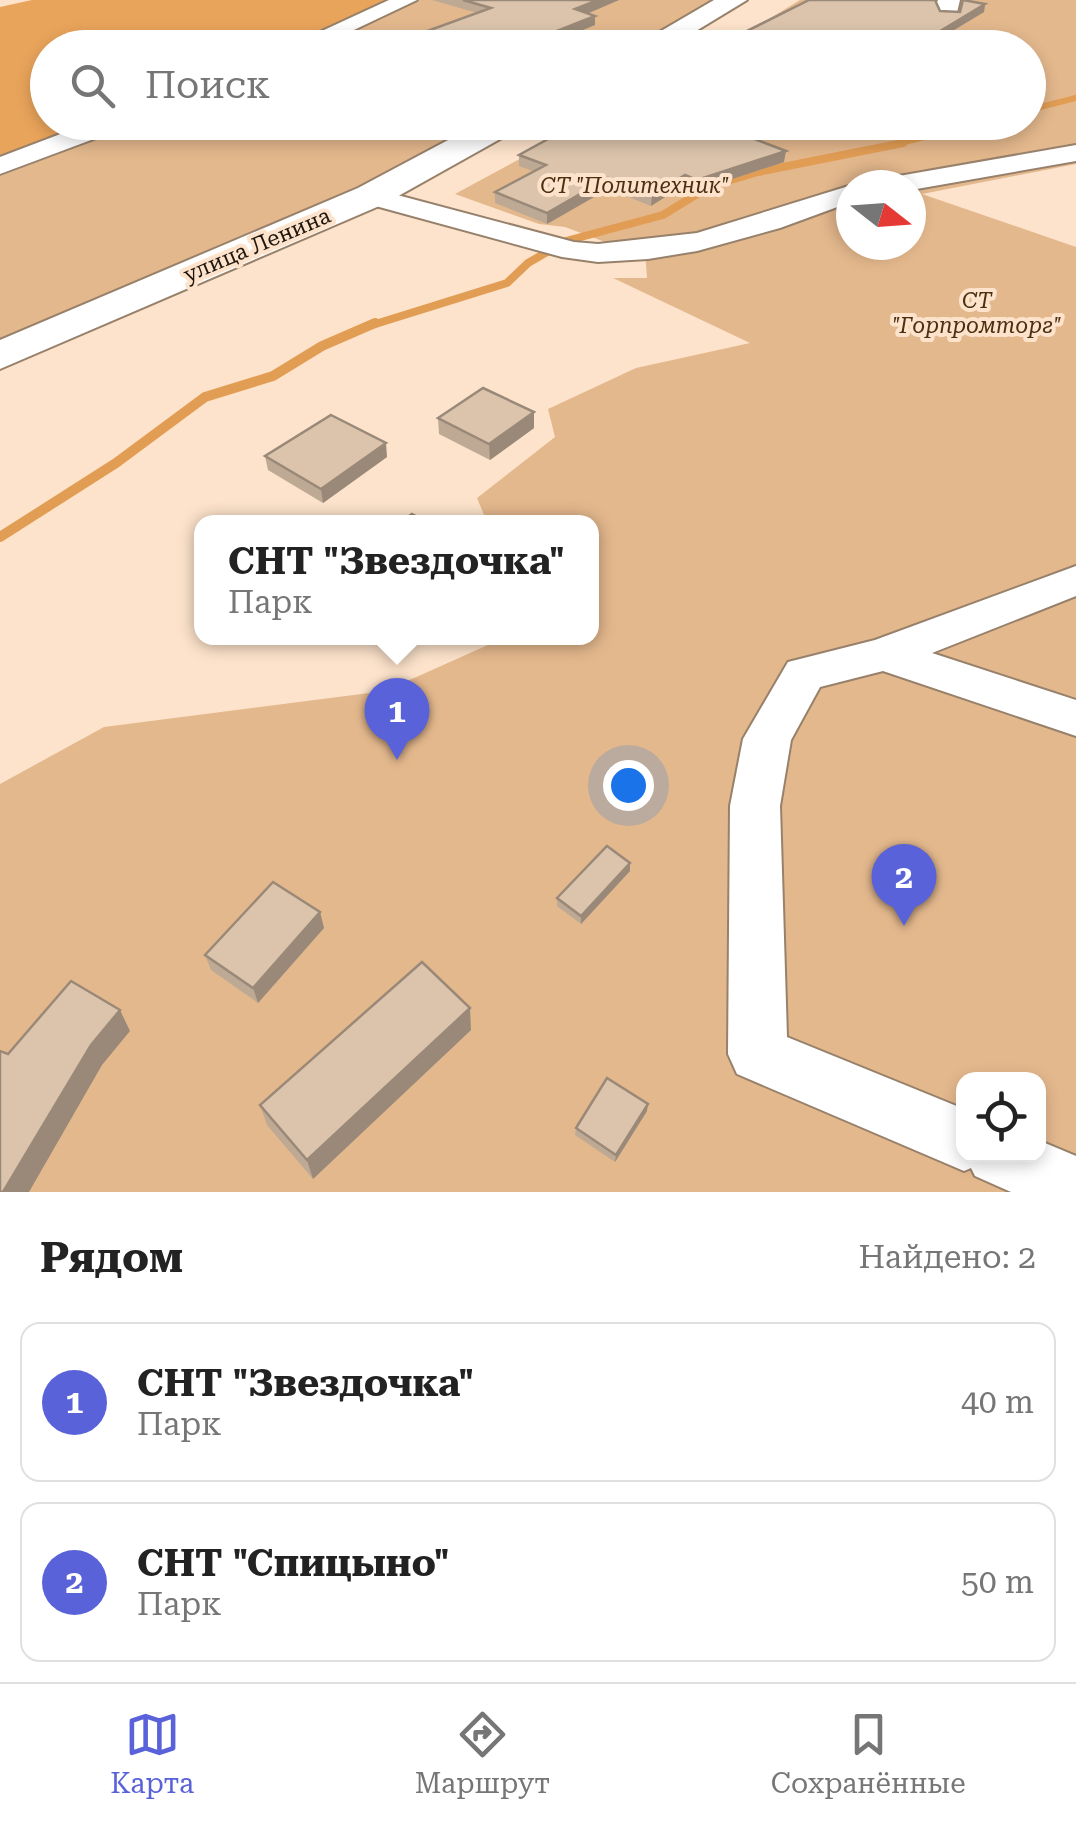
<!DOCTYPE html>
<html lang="ru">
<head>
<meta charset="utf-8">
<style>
  :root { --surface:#fff; --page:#f6f6f6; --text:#222; --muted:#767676; --line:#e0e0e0; --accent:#5962d9 }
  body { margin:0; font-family:"Roboto Serif",serif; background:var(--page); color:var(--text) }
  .controls { position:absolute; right:30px; bottom:30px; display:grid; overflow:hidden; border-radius:20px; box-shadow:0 5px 15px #0003 }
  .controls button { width:90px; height:90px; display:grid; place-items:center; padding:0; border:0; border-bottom:2px solid var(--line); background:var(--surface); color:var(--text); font:50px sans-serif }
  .compass { position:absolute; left:836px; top:170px; width:90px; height:90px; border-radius:50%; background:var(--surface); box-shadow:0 5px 15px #0003; rotate:107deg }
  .you { position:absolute; left:628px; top:785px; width:35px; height:35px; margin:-25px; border:8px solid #fff; border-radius:50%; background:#1a73e8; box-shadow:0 0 0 15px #1a73e833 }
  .badge { display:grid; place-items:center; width:65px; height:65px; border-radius:50%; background:var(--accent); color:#fff; font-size:32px; font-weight:700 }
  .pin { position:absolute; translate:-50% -82px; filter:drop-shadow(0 2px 5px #0008) }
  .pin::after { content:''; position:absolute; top:52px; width:35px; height:30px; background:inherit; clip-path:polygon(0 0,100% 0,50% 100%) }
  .popup { position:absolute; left:194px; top:515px; width:405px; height:130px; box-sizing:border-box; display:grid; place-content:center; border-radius:20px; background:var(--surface); filter:drop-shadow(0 2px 8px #0005); font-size:32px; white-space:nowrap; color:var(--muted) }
  .popup b { font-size:38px; color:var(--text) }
  .popup::after { content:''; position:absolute; left:50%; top:100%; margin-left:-20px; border:20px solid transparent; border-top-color:var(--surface) }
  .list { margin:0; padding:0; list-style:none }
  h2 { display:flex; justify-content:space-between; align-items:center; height:130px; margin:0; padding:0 40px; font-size:42px }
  h2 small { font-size:32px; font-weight:400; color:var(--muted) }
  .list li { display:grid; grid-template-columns:65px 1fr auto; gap:30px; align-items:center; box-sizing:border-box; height:160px; margin:0 20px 20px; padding:0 20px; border:2px solid var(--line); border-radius:20px }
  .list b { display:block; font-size:38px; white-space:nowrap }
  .list p { margin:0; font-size:32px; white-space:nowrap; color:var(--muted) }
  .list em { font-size:32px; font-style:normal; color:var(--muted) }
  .icon { flex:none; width:55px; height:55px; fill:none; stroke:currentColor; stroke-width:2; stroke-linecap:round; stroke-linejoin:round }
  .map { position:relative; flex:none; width:1076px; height:1192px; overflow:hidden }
  .search { position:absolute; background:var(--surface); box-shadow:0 5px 15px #0003; left:30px; right:30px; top:30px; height:110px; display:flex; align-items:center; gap:25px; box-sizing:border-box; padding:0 35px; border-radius:55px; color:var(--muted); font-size:38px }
  .sheet { height:490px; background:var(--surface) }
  nav { display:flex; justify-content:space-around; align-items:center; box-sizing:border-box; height:140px; border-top:2px solid var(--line); background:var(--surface); font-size:28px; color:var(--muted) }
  nav a { display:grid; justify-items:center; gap:5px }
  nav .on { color:var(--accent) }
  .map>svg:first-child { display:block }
  .green { fill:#e4b88d; fill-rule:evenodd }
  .forest { fill:#e9a45b }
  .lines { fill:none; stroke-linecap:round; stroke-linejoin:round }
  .stream-far2 { stroke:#e29d54; stroke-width:6 }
  .stream-far1 { stroke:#e29d54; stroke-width:8 }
  .stream { stroke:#e29d54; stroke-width:10 }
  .street-casing { stroke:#97816b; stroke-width:4 }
  .secondary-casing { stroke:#97816b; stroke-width:4 }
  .street { fill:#fff; fill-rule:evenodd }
  .secondary { fill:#fff; fill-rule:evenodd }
  .wall { fill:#bda994 }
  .shaded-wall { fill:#9a8978 }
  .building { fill:#dcc4ac; stroke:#9a8978; stroke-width:2.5 }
  .labels { text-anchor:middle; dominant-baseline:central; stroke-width:8; stroke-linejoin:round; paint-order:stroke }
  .far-park-label { font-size:22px; font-style:italic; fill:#4c3011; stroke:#fde3cb }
  .far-street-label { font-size:22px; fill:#1f160d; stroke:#fde3cb }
</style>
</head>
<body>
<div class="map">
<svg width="1076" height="1192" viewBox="0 0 1076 1192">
  <rect width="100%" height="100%" fill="#fde3cb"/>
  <g class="green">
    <polygon points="420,0 726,0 638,47 311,48"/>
    <path d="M800 0H1076V164L922 194 1076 247V1192H0V784L104 727 385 691 488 645 491 638H592V522H487L477 498 555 437 548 409 636 368 750 343 613 278H647L645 250 613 245 565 227 539 224 455 194 586 123 1028 122V48L723 47ZM851 185H911V245H851ZM964 1080H1038V1154H964Z"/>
    <polygon points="139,123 495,123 381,181 0,348 0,176"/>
  </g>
  <polygon class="forest" points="32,0 401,0 288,47 48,48 48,122 111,123 0,165 0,7"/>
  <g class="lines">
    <g class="stream-far2">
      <polyline points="1028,110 1076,98"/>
      <polyline points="893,145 982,122"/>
    </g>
    <polyline class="stream-far1" points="369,326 507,283 528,263 566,241 663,215 710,186 758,172 903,143"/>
    <polyline class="stream" points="0,537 116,463 205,397 273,376 322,346 375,323"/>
    <defs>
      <g id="street">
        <polygon points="389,0 417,0 316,48 285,48"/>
        <polygon points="938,0 960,0 956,17 942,17 936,4"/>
        <polygon points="92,122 129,122 126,127 0,174 0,157"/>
        <polygon points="1076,145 1076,161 911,190 911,185 879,185 893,177"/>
        <polygon points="852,185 851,202 780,228 697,251 648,259 598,262 562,257 361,202 357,196 371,188 574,242 598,244 697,233"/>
        <polygon points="1076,566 1076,596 932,653 1076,700 1076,736 883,671 820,687 791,740 780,806 787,1037 964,1109 964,1154 1038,1154 1038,1140 1076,1156 1076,1192 1011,1192 975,1176 971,1168 964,1171 737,1074 728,1054 730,806 743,739 788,662 875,640"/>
      </g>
      <g id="secondary">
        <polygon points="714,0 747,0 668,48 632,48"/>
        <polygon points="482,122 523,122 518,129 384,204 0,369 0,340 358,188"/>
      </g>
    </defs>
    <use href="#street" class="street-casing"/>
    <use href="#secondary" class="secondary-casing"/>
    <use href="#street" class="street"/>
    <use href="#secondary" class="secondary"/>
  </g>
  <g class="wall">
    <polygon points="432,0 619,0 588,13 595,25 538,48 409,47 408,38 477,13"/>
    <polygon points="804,0 935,0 940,11 960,12 973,1 985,4 984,12 924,48 764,48 743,41 743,33 806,1"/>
    <polygon points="168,122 232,122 198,133"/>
    <polygon points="519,155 784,162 696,191 684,185 651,206 608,189 547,224 495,203 495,192 535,172 519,166"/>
    <polygon points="438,418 534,428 490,460 439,434"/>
    <polygon points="265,456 387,457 323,503 268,470"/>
    <polygon points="630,871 581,924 557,906 557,898"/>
    <polygon points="320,912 324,928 258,1003 211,970 205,955"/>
    <polygon points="471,1030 313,1179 267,1125 260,1105"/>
    <polygon points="647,1111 615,1162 575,1135 576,1128"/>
  </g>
  <g class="shaded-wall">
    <polygon points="598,0 619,0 575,19 575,9"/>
    <polygon points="985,4 984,12 924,48 912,48"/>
    <polygon points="595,16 595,25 538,48 514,48"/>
    <polygon points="209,122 232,122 198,133 197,126"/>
    <polygon points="786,151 784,162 696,191 697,180"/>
    <polygon points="685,175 684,185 651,206 652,195"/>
    <polygon points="608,178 608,189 547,224 547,213"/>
    <polygon points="534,412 534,428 490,460 489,444"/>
    <polygon points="386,443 387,457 323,503 321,489"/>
    <polygon points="630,863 630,871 581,924 581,916"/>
    <polygon points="320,912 324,928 258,1003 253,988"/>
    <polygon points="470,1008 471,1030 313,1179 307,1160"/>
    <polygon points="120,1010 130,1031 102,1065 29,1192 3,1192 91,1045"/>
    <polygon points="648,1104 647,1111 615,1162 616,1155"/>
  </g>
  <g class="building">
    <polygon points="463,0 598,0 575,9 595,16 514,48 435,48 408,38 491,8"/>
    <polygon points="809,0 935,0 940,11 960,12 963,0 985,4 912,48 793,48 743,33"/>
    <polygon points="186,122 209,122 197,126"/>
    <polygon points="579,122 710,122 786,151 697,180 685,175 652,195 608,178 547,213 495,192 546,165 519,155"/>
    <polygon points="483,388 534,412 489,444 438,418"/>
    <polygon points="331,415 386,443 321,489 265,456"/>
    <polygon points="412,514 427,522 401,522"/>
    <polygon points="607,846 630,863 581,916 557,898"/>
    <polygon points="273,882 320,912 253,988 205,955"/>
    <polygon points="422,962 470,1008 307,1160 260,1105"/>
    <polygon points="71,981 120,1010 91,1045 3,1192 0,1192 0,1051 8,1054"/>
    <polygon points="607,1078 648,1104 616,1155 576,1128"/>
  </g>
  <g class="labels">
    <g class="far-park-label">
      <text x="635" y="185">СТ "Политехник"</text>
      <text x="977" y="300">СТ<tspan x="977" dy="25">"Горпромторг"</tspan></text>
    </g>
    <g class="far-street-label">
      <text transform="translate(257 245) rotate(-23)">улица Ленина</text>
    </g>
  </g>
</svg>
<div class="controls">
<button><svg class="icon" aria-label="locate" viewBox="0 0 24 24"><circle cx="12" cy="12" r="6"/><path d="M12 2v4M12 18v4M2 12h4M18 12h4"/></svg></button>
</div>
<svg class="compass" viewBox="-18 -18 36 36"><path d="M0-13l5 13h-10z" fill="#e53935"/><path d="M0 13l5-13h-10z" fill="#767676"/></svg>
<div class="you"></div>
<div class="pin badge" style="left:397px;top:760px">1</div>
<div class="popup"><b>СНТ &quot;Звездочка&quot;</b>Парк</div>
<div class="pin badge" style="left:904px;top:926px">2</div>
<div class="search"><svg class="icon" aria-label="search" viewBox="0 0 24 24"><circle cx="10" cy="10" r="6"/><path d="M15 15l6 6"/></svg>Поиск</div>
</div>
<section class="sheet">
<h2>Рядом<small>Найдено: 2</small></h2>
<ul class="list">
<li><span class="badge">1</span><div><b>СНТ &quot;Звездочка&quot;</b><p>Парк</p></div><em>40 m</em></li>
<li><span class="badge">2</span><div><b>СНТ &quot;Спицыно&quot;</b><p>Парк</p></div><em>50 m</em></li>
</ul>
</section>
<nav>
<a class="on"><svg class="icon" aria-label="map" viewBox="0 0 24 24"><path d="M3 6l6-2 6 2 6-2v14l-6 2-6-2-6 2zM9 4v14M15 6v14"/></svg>Карта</a>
<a><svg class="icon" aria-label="directions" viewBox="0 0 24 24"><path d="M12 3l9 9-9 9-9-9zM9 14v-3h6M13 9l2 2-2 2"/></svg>Маршрут</a>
<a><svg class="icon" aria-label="saved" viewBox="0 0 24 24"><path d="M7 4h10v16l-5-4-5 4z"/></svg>Сохранённые</a>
</nav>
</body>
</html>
